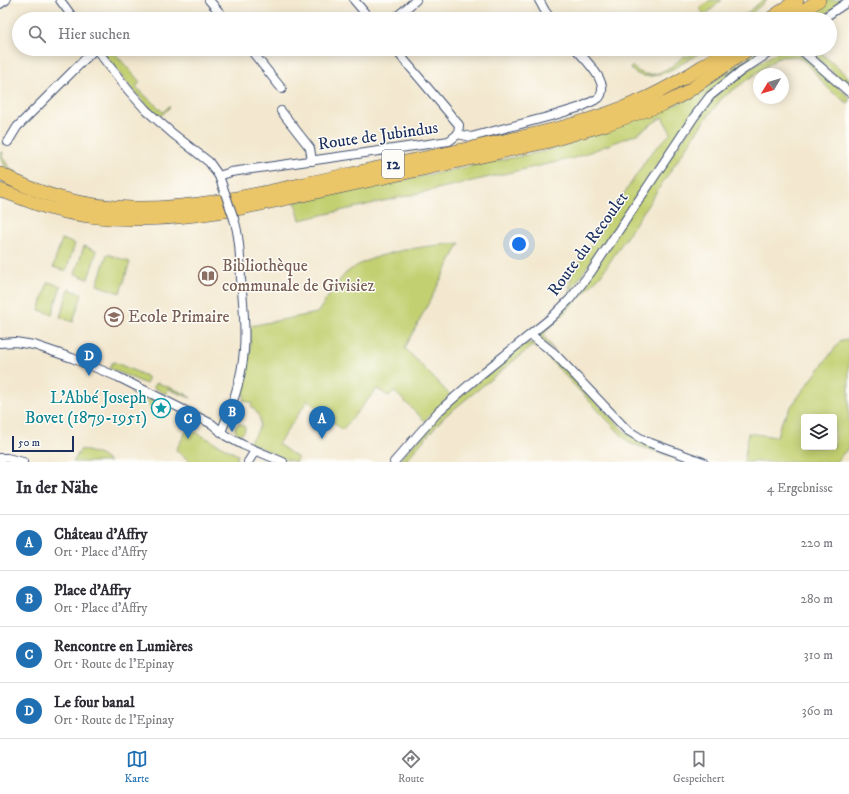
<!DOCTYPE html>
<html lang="de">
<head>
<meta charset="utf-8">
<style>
  :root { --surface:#fff; --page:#f7f7f7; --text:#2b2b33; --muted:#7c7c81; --line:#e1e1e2; --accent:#1f6fb2 }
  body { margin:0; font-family:"IM FELL DW Pica",serif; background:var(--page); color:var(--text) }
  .controls { position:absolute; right:12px; bottom:12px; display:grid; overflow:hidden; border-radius:4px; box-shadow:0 2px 10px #0003 }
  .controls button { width:36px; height:36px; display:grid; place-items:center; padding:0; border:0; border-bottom:1px solid var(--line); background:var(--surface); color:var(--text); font:20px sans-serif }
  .compass { position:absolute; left:753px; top:68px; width:36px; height:36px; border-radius:50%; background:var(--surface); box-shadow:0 2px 10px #0003; rotate:232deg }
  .scale { position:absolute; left:12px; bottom:10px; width:62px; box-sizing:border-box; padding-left:4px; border:2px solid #1b2f5e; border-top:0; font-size:11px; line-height:14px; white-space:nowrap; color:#1b2f5e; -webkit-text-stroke:3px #fdfcf7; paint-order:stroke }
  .you { position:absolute; left:519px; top:244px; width:14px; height:14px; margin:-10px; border:3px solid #fff; border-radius:50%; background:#1a73e8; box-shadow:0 0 0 6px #1a73e833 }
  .badge { display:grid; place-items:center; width:26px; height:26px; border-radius:50%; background:var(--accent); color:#fff; font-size:13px; font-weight:700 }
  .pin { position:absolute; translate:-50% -33px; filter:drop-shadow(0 1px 2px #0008) }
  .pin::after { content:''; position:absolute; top:21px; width:14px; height:12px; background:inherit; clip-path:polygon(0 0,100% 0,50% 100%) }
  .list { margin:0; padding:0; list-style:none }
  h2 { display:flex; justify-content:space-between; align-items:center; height:52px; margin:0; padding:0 16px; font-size:17px }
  h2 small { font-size:13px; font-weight:400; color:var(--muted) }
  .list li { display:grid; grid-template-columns:26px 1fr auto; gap:12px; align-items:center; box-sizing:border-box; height:56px; padding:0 16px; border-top:1px solid var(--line) }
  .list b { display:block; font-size:15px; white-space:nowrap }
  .list p { margin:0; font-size:13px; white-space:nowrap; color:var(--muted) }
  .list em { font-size:13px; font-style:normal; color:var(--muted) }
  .icon { flex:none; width:22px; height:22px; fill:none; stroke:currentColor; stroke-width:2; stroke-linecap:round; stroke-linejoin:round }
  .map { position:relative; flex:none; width:849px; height:462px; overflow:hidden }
  .search { position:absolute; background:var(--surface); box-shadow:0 2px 10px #0003; left:12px; right:12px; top:12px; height:44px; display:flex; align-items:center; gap:10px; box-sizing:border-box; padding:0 14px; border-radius:22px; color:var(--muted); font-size:15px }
  .sheet { height:276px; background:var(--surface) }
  nav { display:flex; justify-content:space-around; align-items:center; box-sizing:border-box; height:56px; border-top:1px solid var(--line); background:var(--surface); font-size:11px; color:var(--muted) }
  nav a { display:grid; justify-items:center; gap:2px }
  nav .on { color:var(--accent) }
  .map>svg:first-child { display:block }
  .green { fill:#c3d071; stroke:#6f8068; fill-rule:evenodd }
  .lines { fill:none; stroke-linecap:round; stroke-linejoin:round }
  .minor-casing { stroke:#3b4b6f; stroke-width:10 }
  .trunk-casing { stroke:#3b4b6f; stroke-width:14 }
  .minor { stroke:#fff; stroke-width:8 }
  .trunk { stroke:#ebc669; stroke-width:13 }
  .minor-bridge-casing { stroke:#3b4b6f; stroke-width:10; stroke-linecap:butt }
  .minor-bridge { stroke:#fff; stroke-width:8 }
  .labels { text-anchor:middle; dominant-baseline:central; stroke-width:3; stroke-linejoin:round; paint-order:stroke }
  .shield { fill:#fdfcf7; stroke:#5f6c8c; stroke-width:1 }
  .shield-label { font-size:16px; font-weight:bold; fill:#1b2f5e }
  .street-label { font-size:17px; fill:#1b2f5e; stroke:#fdfcf7 }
  .education-label { font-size:17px; fill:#785e54; stroke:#fdfcf7; text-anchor:start }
  .culture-label { font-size:17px; fill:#0d838f; stroke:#fdfcf7; text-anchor:end }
</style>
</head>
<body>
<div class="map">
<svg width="849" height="462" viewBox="0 0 849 462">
  <rect width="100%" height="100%" fill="#fdfcf7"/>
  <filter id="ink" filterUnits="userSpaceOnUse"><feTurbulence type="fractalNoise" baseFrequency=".025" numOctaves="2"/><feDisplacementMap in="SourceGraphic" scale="8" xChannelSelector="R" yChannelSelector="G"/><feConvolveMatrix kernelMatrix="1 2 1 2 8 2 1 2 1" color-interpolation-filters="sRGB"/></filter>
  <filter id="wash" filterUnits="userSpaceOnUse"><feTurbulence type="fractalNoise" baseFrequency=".012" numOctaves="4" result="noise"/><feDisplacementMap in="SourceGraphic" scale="16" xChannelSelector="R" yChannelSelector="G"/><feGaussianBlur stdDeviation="0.9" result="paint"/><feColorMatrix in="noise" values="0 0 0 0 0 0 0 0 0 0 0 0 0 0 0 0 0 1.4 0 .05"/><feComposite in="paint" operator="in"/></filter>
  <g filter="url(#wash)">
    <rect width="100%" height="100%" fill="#f3e8cf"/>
    <g class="green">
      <polygon points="710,0 722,0 705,15 699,9"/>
      <polygon points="763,0 767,0 745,19 740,19"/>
      <polygon points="827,0 847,0 818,19 803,19"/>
      <polygon points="109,49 112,50 140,82 136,87 163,112 169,106 170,107 162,115 157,115 134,91 105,55 105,52"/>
      <path d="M697 49H706C687 60 648 91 630 68L632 66C649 85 671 68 685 55L687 57Z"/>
      <polygon points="761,49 768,49 739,68 708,94 693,113 569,293 571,275 650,154 671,133 662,117 637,134 574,158 300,220 295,202 545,151 685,101"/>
      <polygon points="807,49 817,49 849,78 849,87"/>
      <polygon points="787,50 796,52 805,57 849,97 849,104 832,92 821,81 810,66 797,56 779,57 722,98 702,124 601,275 543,335 556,353 538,336 539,332 553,321 697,119 713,98 742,74 777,52"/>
      <path d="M0 152 3 153 2 157 10 168 17 172 15 176C8 171 0 161 0 152Z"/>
      <polygon points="62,239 75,244 66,271 53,267"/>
      <path d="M460 243 405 348 450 395 425 421 395 392 388 396 377 389 342 430 308 400 278 444 298 458 295 462 282 458 249 442C261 429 265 419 251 406L252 403 243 400 245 395 241 394 250 351V326L317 313C325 302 338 281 346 273 373 251 426 246 460 243Z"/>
      <polygon points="84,246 97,251 88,279 75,274"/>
      <polygon points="107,254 130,262 120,293 97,285"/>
      <polygon points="48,282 61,286 52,314 39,310"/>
      <polygon points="69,289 82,294 73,322 60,317"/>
      <path d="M849 339V447L836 462H744L748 433 777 437 780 425 792 405 841 340ZM804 417H834V447H804Z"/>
      <polygon points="530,343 535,344 545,349 625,432 670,453 670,456 629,443 542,351 532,346 444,417 407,459 409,462 398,462 434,422 454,401 524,344"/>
      <polygon points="114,362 146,376 148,379 146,384 109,368 111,364"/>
      <polygon points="158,383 186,394 186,395 191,398 168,389 166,394 154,388 154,385"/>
      <path d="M148 398C154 399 162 404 164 409L151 410 147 400Z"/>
      <circle cx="240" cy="429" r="5"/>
      <polygon points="188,428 238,455 236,460 239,462 191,462 176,450"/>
      <polygon points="81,449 100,455 110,462 73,462"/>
    </g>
  </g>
  <g filter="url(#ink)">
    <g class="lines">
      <defs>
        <g id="minor">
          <polyline points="60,0 74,19"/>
          <polyline points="209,0 225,19"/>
          <polyline points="354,0 370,19"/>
          <polyline points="539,0 545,11 551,19"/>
          <polyline points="0,4 6,0"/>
          <polyline points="394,19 416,0"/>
          <polyline points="822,19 849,1"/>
          <polyline points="96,49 129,91 146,110 172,133 209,162 219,176 225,193"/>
          <polyline points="250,49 282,89"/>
          <polyline points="800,49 849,92"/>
          <polyline points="281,111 310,148 312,161"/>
          <path d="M458 134 471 137 555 115 581 107 599 98C611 83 585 60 576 49"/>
          <polyline points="8,142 17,127 95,49"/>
          <polyline points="219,176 231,172 449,141 458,134 459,125 395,49"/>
          <polyline points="531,335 554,353 627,430 645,441 703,462"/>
          <polyline points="0,343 15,342 34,345 72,358 118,377 212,424 226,436 243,445 283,462"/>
          <path d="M221 432C232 406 242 379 244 350 246 326 243 303 241 279 240 259 240 238 234 219"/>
          <polyline points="0,458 7,458 23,462"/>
          <polyline points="248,462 255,451"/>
          <polyline points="394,462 439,411 479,376 552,317 570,299 591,272 694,117 710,96 741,71 775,49"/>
        </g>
        <g id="trunk">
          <polyline points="770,19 797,0"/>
          <polyline points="791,19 819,0"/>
          <path d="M1 174C41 196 87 207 132 208 204 210 280 188 351 174 395 164 440 155 485 145 539 134 592 122 642 100 673 86 701 68 728 49"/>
          <path d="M0 190C16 196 32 203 49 208 112 226 178 219 242 208L546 142 607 124 664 104 684 94 749 49"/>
        </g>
      </defs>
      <use href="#minor" class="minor-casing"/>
      <use href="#trunk" class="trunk-casing"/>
      <use href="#minor" class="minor"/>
      <use href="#trunk" class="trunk"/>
      <defs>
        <polyline id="minor-bridge" points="225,193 234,219"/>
      </defs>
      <use href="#minor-bridge" class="minor-bridge-casing"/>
      <use href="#minor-bridge" class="minor-bridge"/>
    </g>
  </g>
  <defs>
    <symbol id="library-ring" viewBox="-11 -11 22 22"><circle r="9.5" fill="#fdfcf7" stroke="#8d6e63" stroke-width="1.5"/><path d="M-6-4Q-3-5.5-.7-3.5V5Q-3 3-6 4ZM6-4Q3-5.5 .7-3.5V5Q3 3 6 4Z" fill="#8d6e63"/></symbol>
    <symbol id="school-ring" viewBox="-11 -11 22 22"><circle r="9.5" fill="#fdfcf7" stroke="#8d6e63" stroke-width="1.5"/><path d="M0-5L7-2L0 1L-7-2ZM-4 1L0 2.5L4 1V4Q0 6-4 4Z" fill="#8d6e63"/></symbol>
    <symbol id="sight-ring" viewBox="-11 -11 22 22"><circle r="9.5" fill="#fdfcf7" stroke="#0f9aa8" stroke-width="1.5"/><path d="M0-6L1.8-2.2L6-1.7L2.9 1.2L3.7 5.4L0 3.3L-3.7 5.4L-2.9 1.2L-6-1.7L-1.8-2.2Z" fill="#0f9aa8"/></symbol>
  </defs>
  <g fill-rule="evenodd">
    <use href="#library-ring" x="197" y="265" width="22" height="22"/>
    <use href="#school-ring" x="103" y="306" width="22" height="22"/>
    <use href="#sight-ring" x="150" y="397" width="22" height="22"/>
  </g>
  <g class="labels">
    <rect class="shield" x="382" y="150" width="22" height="28" rx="3"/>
    <g class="shield-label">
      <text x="393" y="164">12</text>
    </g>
    <g class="street-label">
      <text transform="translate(378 136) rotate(-8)">Route de Jubindus</text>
      <text transform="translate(588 244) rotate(-54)">Route du Recoulet</text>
    </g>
    <g class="education-label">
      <text x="222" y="266">Bibliothèque<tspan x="222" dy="20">communale de Givisiez</tspan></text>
      <text x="128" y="317">Ecole Primaire</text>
    </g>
    <g class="culture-label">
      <text x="147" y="398">L'Abbé Joseph<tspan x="147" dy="20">Bovet (1879-1951)</tspan></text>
    </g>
  </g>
</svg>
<div class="controls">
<button><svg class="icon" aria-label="layers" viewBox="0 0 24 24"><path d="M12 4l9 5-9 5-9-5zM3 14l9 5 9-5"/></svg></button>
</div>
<svg class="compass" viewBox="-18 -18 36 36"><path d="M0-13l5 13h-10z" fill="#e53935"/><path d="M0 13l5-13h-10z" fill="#7c7c81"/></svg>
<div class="scale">50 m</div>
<div class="you"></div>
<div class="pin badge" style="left:322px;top:439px">A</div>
<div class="pin badge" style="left:232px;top:432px">B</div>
<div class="pin badge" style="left:188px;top:439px">C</div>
<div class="pin badge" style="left:89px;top:376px">D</div>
<div class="search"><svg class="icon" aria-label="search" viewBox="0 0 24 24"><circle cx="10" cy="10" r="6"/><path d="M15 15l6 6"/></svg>Hier suchen</div>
</div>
<section class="sheet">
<h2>In der Nähe<small>4 Ergebnisse</small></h2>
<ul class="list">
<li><span class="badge">A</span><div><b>Château d'Affry</b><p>Ort · Place d'Affry</p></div><em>220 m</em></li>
<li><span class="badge">B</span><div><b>Place d'Affry</b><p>Ort · Place d'Affry</p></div><em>280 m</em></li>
<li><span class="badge">C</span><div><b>Rencontre en Lumières</b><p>Ort · Route de l'Epinay</p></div><em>310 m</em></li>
<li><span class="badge">D</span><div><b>Le four banal</b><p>Ort · Route de l'Epinay</p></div><em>360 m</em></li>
</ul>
</section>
<nav>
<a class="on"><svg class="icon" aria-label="map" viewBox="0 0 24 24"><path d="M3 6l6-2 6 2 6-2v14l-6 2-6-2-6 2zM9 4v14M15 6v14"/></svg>Karte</a>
<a><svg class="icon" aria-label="directions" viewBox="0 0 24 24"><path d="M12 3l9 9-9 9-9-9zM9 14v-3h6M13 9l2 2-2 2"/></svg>Route</a>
<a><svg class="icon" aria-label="saved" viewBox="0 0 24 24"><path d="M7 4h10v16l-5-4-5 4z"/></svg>Gespeichert</a>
</nav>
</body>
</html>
